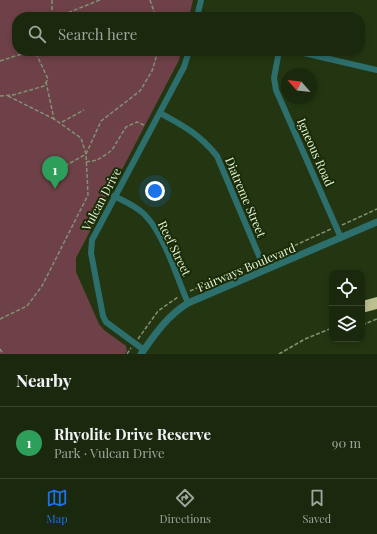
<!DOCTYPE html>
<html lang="en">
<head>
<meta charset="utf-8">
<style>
  :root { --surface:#1a280d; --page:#27341b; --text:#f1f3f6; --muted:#9fa69d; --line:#38442e; --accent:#1a73e8 }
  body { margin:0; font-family:"Playfair Display",serif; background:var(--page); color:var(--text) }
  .controls { position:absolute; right:12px; bottom:12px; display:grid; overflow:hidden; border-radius:8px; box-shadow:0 2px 6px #0003 }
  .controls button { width:36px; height:36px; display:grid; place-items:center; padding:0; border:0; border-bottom:1px solid var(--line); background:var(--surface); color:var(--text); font:20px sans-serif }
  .compass { position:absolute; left:281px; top:68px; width:36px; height:36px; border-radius:50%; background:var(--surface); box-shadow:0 2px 6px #0003; rotate:297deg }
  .you { position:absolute; left:155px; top:191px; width:14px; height:14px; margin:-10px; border:3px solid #fff; border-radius:50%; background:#1a73e8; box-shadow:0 0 0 6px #1a73e833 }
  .badge { display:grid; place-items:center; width:26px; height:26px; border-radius:50%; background:var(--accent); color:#fff; font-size:13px; font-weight:700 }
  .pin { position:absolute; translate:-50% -33px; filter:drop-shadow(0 1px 2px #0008) }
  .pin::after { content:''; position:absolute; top:21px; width:14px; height:12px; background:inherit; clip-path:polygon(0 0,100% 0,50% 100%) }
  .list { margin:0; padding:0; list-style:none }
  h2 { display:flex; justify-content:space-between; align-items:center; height:52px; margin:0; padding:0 16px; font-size:17px }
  h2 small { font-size:13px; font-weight:400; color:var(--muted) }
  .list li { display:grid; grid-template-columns:26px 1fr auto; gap:12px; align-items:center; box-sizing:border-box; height:72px; padding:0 16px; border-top:1px solid var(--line) }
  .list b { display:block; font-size:15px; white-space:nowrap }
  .list p { margin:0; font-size:13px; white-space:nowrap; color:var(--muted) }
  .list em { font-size:13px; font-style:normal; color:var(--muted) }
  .icon { flex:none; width:22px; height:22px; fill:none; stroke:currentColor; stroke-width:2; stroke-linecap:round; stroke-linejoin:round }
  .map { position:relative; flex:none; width:377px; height:354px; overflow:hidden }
  .search { position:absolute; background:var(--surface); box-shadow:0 2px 6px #0003; left:12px; right:12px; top:12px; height:44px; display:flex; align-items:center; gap:10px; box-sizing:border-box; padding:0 14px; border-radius:16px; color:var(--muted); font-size:15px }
  .sheet { height:124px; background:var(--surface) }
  nav { display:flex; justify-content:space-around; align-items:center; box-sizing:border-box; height:56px; border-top:1px solid var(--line); background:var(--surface); font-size:11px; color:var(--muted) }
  nav a { display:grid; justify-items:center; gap:2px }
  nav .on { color:var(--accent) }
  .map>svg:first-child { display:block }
  .green { fill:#6d4147 }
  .building { fill:#bcc091 }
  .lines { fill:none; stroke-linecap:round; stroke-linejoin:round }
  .path { stroke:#819173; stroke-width:1.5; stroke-dasharray:4 2; stroke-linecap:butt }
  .minor { stroke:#2c6f6c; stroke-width:6 }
  .tertiary { stroke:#2c6f6c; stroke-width:7 }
  .labels { text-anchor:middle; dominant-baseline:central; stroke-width:4; stroke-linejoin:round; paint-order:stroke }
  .street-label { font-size:12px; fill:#e4f0da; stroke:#1a2c06 }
</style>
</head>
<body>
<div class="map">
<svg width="377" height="354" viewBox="0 0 377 354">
  <rect width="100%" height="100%" fill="#233611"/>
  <polygon class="green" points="0,0 193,0 189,17 17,17 17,51 181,51 179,60 76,258 76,272 99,324 104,330 126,346 127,351 125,354 0,354"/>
  <polygon class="building" points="377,297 377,309 362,313 362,301"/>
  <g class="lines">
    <g class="path">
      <polyline points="52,0 52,17"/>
      <polyline points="150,0 156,17"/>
      <polyline points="57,17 100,0"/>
      <polyline points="0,61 31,51"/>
      <polyline points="0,96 13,95 44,86 48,79 35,51"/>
      <polyline points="8,96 54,119"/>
      <polyline points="62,122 84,110"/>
      <polyline points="86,162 97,160 107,154 112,150 126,127 137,122 146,126"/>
      <polyline points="65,166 86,154 101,121 140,91 152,71 158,51"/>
      <polyline points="342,225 377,209"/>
      <polyline points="267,258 331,229"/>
      <polyline points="190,291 255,263"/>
      <polyline points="0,319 27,306 42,286 88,195 86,154 81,138 54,119 46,82"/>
      <polyline points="362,325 377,319"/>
      <polyline points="138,339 158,311 178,297"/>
      <polyline points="0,349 3,354"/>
      <polyline points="127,354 131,348"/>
      <polyline points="279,354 305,339 332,328"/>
    </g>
    <g class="minor">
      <polyline points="197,17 201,0"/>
      <polyline points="279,51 274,78 276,90 341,238"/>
      <polyline points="295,51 377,70"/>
      <path d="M160 113C184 126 199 134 217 156L265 270"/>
      <path d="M114 196C124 201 136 206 144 214 165 235 176 276 188 303"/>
      <polyline points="144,350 106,322 103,316 91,253 92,240 184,67 189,51"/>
    </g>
    <path class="tertiary" d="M141 354C155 334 167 316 188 303L377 222"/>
  </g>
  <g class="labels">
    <g class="street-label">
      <text transform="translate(316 152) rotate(66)">Igneous Road</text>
      <text transform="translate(246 197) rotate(67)">Diatreme Street</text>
      <text transform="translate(101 199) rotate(-62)">Vulcan Drive</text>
      <text transform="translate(175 248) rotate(64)">Reef Street</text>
      <text transform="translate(246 267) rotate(-23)">Fairways Boulevard</text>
    </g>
  </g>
</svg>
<div class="controls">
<button><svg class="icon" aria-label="locate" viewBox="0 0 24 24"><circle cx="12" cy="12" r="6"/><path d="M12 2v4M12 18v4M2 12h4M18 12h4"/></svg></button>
<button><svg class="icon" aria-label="layers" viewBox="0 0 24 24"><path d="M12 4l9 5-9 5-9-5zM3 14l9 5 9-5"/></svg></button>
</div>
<svg class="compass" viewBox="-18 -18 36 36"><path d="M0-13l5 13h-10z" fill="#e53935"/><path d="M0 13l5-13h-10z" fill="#9fa69d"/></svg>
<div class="you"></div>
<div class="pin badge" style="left:55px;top:189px;background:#2e9e5b">1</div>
<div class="search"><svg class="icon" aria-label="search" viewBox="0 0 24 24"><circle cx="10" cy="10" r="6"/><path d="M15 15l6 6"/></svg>Search here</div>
</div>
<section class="sheet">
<h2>Nearby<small></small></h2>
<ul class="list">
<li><span class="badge" style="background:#2e9e5b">1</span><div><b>Rhyolite Drive Reserve</b><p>Park · Vulcan Drive</p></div><em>90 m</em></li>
</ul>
</section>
<nav>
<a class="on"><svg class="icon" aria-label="map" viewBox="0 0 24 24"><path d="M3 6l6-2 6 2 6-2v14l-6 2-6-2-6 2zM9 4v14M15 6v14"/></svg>Map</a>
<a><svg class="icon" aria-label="directions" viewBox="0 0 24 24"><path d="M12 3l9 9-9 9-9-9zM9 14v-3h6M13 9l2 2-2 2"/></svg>Directions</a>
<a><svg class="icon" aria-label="saved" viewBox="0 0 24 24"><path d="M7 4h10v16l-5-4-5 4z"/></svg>Saved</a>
</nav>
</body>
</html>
